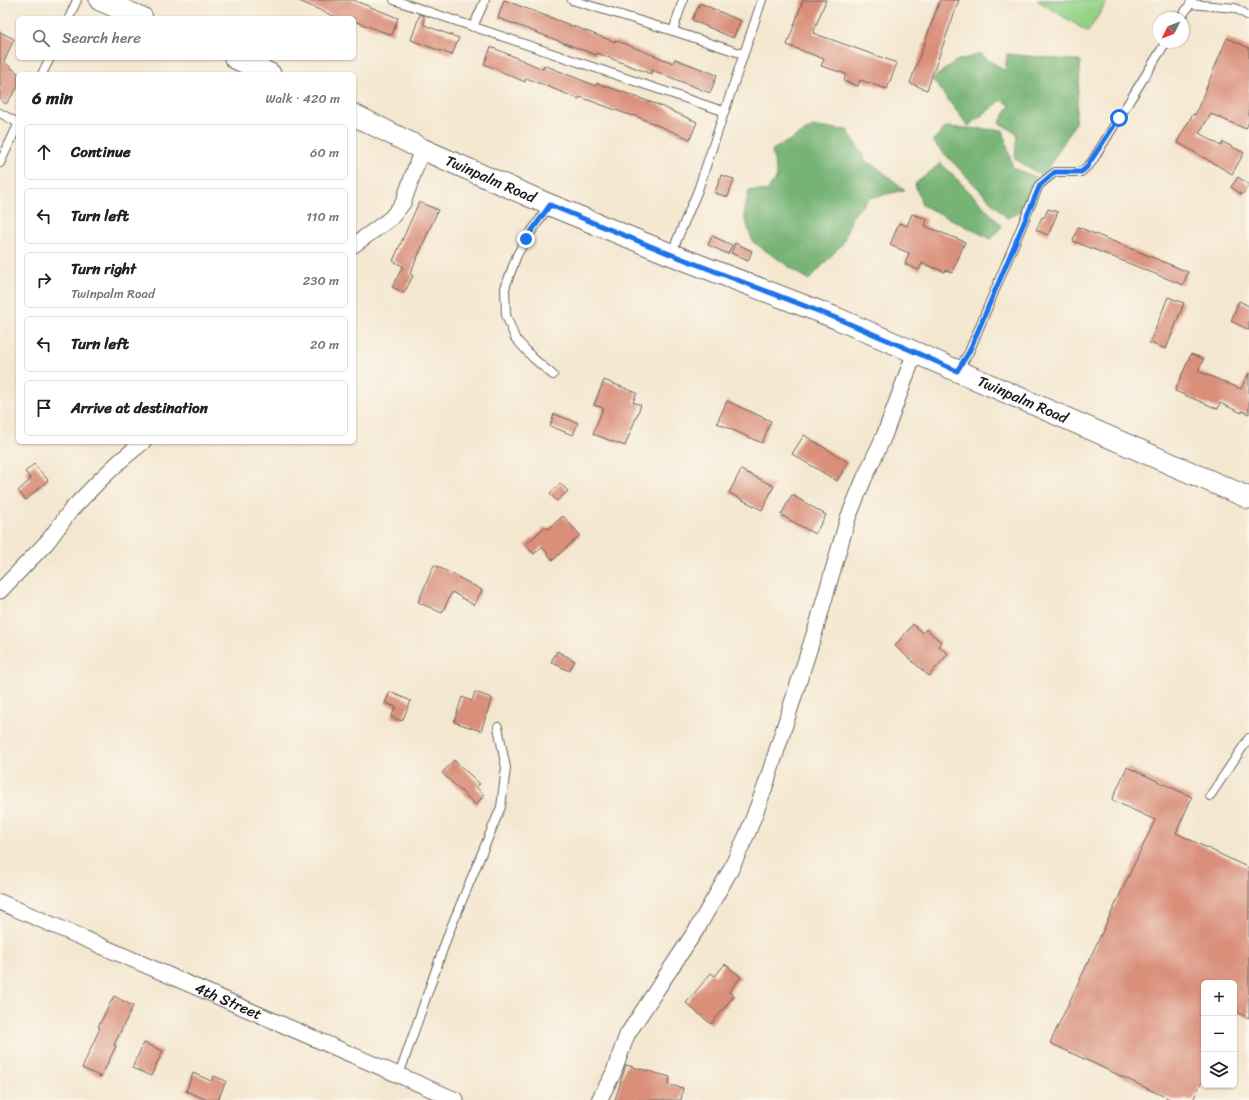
<!DOCTYPE html>
<html lang="en">
<head>
<meta charset="utf-8">
<style>
  :root { --surface:#fff; --page:#f6f6f6; --text:#202124; --muted:#757577; --line:#e0e0e0 }
  body { margin:0; font-family:Sriracha,sans-serif; background:var(--page); color:var(--text) }
  .controls { position:absolute; right:12px; bottom:12px; display:grid; overflow:hidden; border-radius:6px; box-shadow:0 1px 3px #0004 }
  .controls button { width:36px; height:36px; display:grid; place-items:center; padding:0; border:0; border-bottom:1px solid var(--line); background:var(--surface); color:var(--text); font:20px sans-serif }
  .compass { position:absolute; left:1153px; top:12px; width:36px; height:36px; border-radius:50%; background:var(--surface); box-shadow:0 1px 3px #0004; rotate:227deg }
  .stop { position:absolute; width:12px; height:12px; margin:-9px; border:3px solid #1a73e8; border-radius:50%; background:#fff }
  .stop.end { background:#1a73e8; border-color:#fff; box-shadow:0 1px 4px #0008 }
  .list { margin:0; padding:0; list-style:none }
  h2 { display:flex; justify-content:space-between; align-items:center; height:52px; margin:0; padding:0 16px; font-size:17px }
  h2 small { font-size:13px; font-weight:400; color:var(--muted) }
  .list li { display:grid; grid-template-columns:26px 1fr auto; gap:12px; align-items:center; box-sizing:border-box; height:56px; margin:0 8px 8px; padding:0 8px; border:1px solid var(--line); border-radius:6px }
  .list b { display:block; font-size:15px; white-space:nowrap }
  .list p { margin:0; font-size:13px; white-space:nowrap; color:var(--muted) }
  .list em { font-size:13px; font-style:normal; color:var(--muted) }
  .icon { flex:none; width:22px; height:22px; fill:none; stroke:currentColor; stroke-width:2; stroke-linecap:round; stroke-linejoin:round }
  .map { position:relative; flex:none; width:1249px; height:1100px; overflow:hidden }
  .search { position:absolute; background:var(--surface); box-shadow:0 1px 3px #0004; left:16px; top:16px; width:340px; height:44px; display:flex; align-items:center; gap:10px; box-sizing:border-box; padding:0 14px; border-radius:6px; color:var(--muted); font-size:15px }
  .panel { position:absolute; background:var(--surface); box-shadow:0 1px 3px #0004; left:16px; top:72px; width:340px; height:372px; border-radius:6px }
  .map>svg:first-child { display:block }
  .green { fill:#93d187; stroke:#587652 }
  .forest { fill:#76b374; stroke:#496848 }
  .building { fill:#d98f7a }
  .lines { fill:none; stroke-linecap:round; stroke-linejoin:round }
  .service-casing { stroke:#68635b; stroke-width:10 }
  .minor-casing { stroke:#68635b; stroke-width:17 }
  .secondary-casing { stroke:#68635b; stroke-width:23 }
  .service { stroke:#fff; stroke-width:8 }
  .minor { stroke:#fff; stroke-width:15 }
  .secondary { stroke:#fff; stroke-width:21 }
  .route { stroke:#1a73e8; stroke-width:5 }
  .labels { text-anchor:middle; dominant-baseline:central; stroke-width:3; stroke-linejoin:round; paint-order:stroke }
  .street-label { font-size:15px; fill:#1c1c1c; stroke:#fbf7ec }
</style>
</head>
<body>
<div class="map">
<svg width="1249" height="1100" viewBox="0 0 1249 1100">
  <rect width="100%" height="100%" fill="#fbf7ec"/>
  <filter id="ink" filterUnits="userSpaceOnUse"><feTurbulence type="fractalNoise" baseFrequency=".025" numOctaves="2"/><feDisplacementMap in="SourceGraphic" scale="8" xChannelSelector="R" yChannelSelector="G"/><feConvolveMatrix kernelMatrix="1 2 1 2 8 2 1 2 1" color-interpolation-filters="sRGB"/></filter>
  <filter id="wash" filterUnits="userSpaceOnUse"><feTurbulence type="fractalNoise" baseFrequency=".012" numOctaves="4" result="noise"/><feDisplacementMap in="SourceGraphic" scale="16" xChannelSelector="R" yChannelSelector="G"/><feGaussianBlur stdDeviation="0.9" result="paint"/><feColorMatrix in="noise" values="0 0 0 0 0 0 0 0 0 0 0 0 0 0 0 0 0 1.4 0 .05"/><feComposite in="paint" operator="in"/></filter>
  <g filter="url(#wash)">
    <rect width="100%" height="100%" fill="#f4e7d0"/>
    <polygon class="green" points="1037,0 1108,0 1088,32"/>
    <g class="forest">
      <polygon points="980,54 1005,71 1007,54 1081,61 1075,124 1043,176 1015,159 1017,133 999,123 1010,105 1002,100 968,126 932,79 956,61"/>
      <polygon points="813,127 847,130 867,162 878,168 905,190 869,198 852,217 843,243 809,280 753,242 744,216 749,190 767,191 777,177 772,150"/>
      <polygon points="946,127 1003,130 1013,168 1037,178 1025,210 1007,218 932,141"/>
      <polygon points="941,163 971,193 1002,226 991,239 922,205 915,184"/>
    </g>
    <g id="blocks">
      <g class="building">
        <polygon points="297,0 353,0 398,18 392,35 354,21 354,18 338,18"/>
        <polygon points="504,0 615,42 615,40 673,63 675,59 717,75 710,93 652,70 651,74 597,53 596,55 498,18"/>
        <polygon points="803,0 826,0 813,33 897,63 887,89 860,80 858,86 844,81 846,74 821,66 824,59 787,45"/>
        <polygon points="940,0 959,0 927,90 910,83"/>
        <polygon points="700,3 741,21 733,38 692,20"/>
        <polygon points="420,14 424,16 424,25 459,38 452,55 411,40"/>
        <polygon points="0,32 14,39 4,62 18,73 18,87 6,104 0,100"/>
        <polygon points="1227,38 1249,48 1249,121 1246,129 1211,114 1199,133 1221,146 1223,142 1244,153 1232,174 1177,142 1193,114 1195,115"/>
        <polygon points="491,47 543,69 544,65 596,86 597,83 656,104 697,122 690,139 633,115 632,116 580,97 579,99 526,78 525,82 484,64"/>
        <polygon points="721,175 734,179 728,197 715,193"/>
        <polygon points="1238,177 1249,185 1242,195 1231,187"/>
        <polygon points="419,202 438,210 410,274 413,276 404,293 392,287 403,266 393,261"/>
        <polygon points="1048,209 1058,212 1048,235 1036,230 1042,217 1044,218"/>
        <polygon points="912,214 927,219 925,226 965,242 952,273 946,270 945,272 922,263 919,270 905,264 909,253 890,245 899,223 907,226"/>
        <polygon points="1078,227 1188,272 1183,285 1073,241"/>
        <polygon points="712,236 732,245 728,254 708,245"/>
        <polygon points="735,243 752,251 748,261 731,253"/>
        <polygon points="1168,297 1184,303 1166,349 1150,343"/>
        <polygon points="1239,301 1249,306 1249,330 1231,321"/>
        <polygon points="1191,354 1204,359 1198,371 1241,389 1249,373 1249,414 1242,411 1242,413 1220,403 1218,409 1175,391"/>
        <polygon points="604,380 637,393 633,402 641,405 625,446 593,434 603,408 594,405"/>
        <polygon points="727,401 771,421 762,443 717,423"/>
        <polygon points="554,414 578,423 573,435 550,426"/>
        <polygon points="804,435 848,462 837,481 792,454"/>
        <polygon points="34,464 48,480 26,500 18,491 31,479 25,472"/>
        <polygon points="741,470 774,486 762,510 729,493"/>
        <polygon points="560,483 568,491 557,501 550,494"/>
        <polygon points="792,495 826,515 815,534 781,515"/>
        <polygon points="563,516 580,535 553,560 542,547 534,554 525,545 545,527 548,529"/>
        <polygon points="434,565 456,576 482,590 474,605 452,592 442,613 418,602"/>
        <polygon points="913,624 923,633 926,629 941,642 938,646 948,654 929,676 895,646"/>
        <polygon points="557,651 575,661 569,671 551,662"/>
        <polygon points="390,692 411,701 402,721 391,717 396,707 385,703"/>
        <polygon points="475,692 492,698 481,731 454,722 462,697 472,701"/>
        <polygon points="454,760 480,784 476,787 484,795 476,805 442,773"/>
        <polygon points="1127,767 1192,797 1176,833 1249,868 1249,1018 1234,1011 1234,983 1204,983 1204,1077 1193,1100 1172,1100 1050,1043 1155,820 1112,800"/>
        <polygon points="725,964 741,977 729,992 734,996 711,1024 686,1003 711,973 715,976"/>
        <polygon points="114,996 133,1006 114,1045 116,1046 101,1077 82,1068 100,1028 98,1027"/>
        <polygon points="144,1043 163,1051 151,1076 132,1068"/>
        <polygon points="626,1065 670,1077 668,1085 683,1088 681,1100 615,1100"/>
        <polygon points="193,1073 211,1081 214,1076 226,1081 218,1100 207,1100 186,1091"/>
      </g>
    </g>
  </g>
  <g filter="url(#ink)">
    <use href="#blocks" fill-opacity="0" stroke="#68635b" stroke-width="1"/>
    <g class="lines">
      <defs>
        <g id="service">
          <polyline points="394,0 723,111"/>
          <polyline points="572,0 673,31 743,54"/>
          <polyline points="1190,4 1235,8 1249,16"/>
          <polyline points="69,18 77,0"/>
          <polyline points="1181,18 1192,1"/>
          <polyline points="473,27 485,0"/>
          <polyline points="673,31 683,0"/>
          <polyline points="42,74 50,58"/>
          <polyline points="0,113 18,123"/>
          <polyline points="0,163 18,125"/>
          <polyline points="550,205 526,239 517,255 505,288 506,315 515,338 533,358 553,375"/>
          <polyline points="671,254 698,190 762,0"/>
          <polyline points="958,370 969,352 1039,185 1055,172 1081,172 1091,163 1166,42"/>
          <polyline points="1210,796 1249,738"/>
          <polyline points="399,1075 449,932 501,807 506,768 498,727"/>
        </g>
        <g id="minor">
          <polyline points="354,245 391,218 403,203 422,149"/>
          <polyline points="0,591 48,541 71,510 100,480 120,461 143,442"/>
          <path id="s1" d="M0 902 456 1100"/>
          <polyline points="599,1100 613,1074 627,1035 698,927 730,871 748,832 765,787 817,625 848,518 864,479 884,436 915,352"/>
        </g>
        <g id="secondary">
          <polyline points="100,0 142,18"/>
          <polyline points="235,58 270,74"/>
          <path id="s2" d="M354 115 422 149 550 205 670 254 836 318 1249 498"/>
        </g>
      </defs>
      <use href="#service" class="service-casing"/>
      <use href="#minor" class="minor-casing"/>
      <use href="#secondary" class="secondary-casing"/>
      <use href="#service" class="service"/>
      <use href="#minor" class="minor"/>
      <use href="#secondary" class="secondary"/>
    </g>
  </g>
  <g class="lines" filter="url(#ink)">
    <polyline class="route" points="526,239 550,205 670,254 836,318 915,352 957,371 969,352 1040,185 1055,172 1081,172 1086,168 1119,118"/>
  </g>
  <g class="labels">
    <g class="street-label">
      <text stroke="none"><textPath href="#s2" startOffset="151">Twinpalm Road</textPath></text>
      <text stroke="none"><textPath href="#s2" startOffset="727">Twinpalm Road</textPath></text>
      <text stroke="none"><textPath href="#s1" startOffset="249">4th Street</textPath></text>
    </g>
  </g>
</svg>
<div class="controls">
<button>+</button>
<button>−</button>
<button><svg class="icon" aria-label="layers" viewBox="0 0 24 24"><path d="M12 4l9 5-9 5-9-5zM3 14l9 5 9-5"/></svg></button>
</div>
<svg class="compass" viewBox="-18 -18 36 36"><path d="M0-13l5 13h-10z" fill="#e53935"/><path d="M0 13l5-13h-10z" fill="#757577"/></svg>
<div class="stop" style="left:1119px;top:118px"></div>
<div class="stop end" style="left:526px;top:239px"></div>
<div class="search"><svg class="icon" aria-label="search" viewBox="0 0 24 24"><circle cx="10" cy="10" r="6"/><path d="M15 15l6 6"/></svg>Search here</div>
<section class="panel">
<h2>6 min<small>Walk · 420 m</small></h2>
<ul class="list">
<li><svg class="icon" aria-label="ahead" viewBox="0 0 24 24"><path d="M12 20V5M6 11l6-6 6 6"/></svg><div><b>Continue</b></div><em>60 m</em></li>
<li><svg class="icon" aria-label="left" viewBox="0 0 24 24"><path d="M17 20v-9H6M10 6l-5 5 5 5"/></svg><div><b>Turn left</b></div><em>110 m</em></li>
<li><svg class="icon" aria-label="right" viewBox="0 0 24 24"><path d="M7 20v-9h11M14 6l5 5-5 5"/></svg><div><b>Turn right</b><p>Twinpalm Road</p></div><em>230 m</em></li>
<li><svg class="icon" aria-label="left" viewBox="0 0 24 24"><path d="M17 20v-9H6M10 6l-5 5 5 5"/></svg><div><b>Turn left</b></div><em>20 m</em></li>
<li><svg class="icon" aria-label="arrive" viewBox="0 0 24 24"><path d="M6 21V4h12l-3 4 3 4H6"/></svg><div><b>Arrive at destination</b></div></li>
</ul>
</section>
</div>
</body>
</html>
